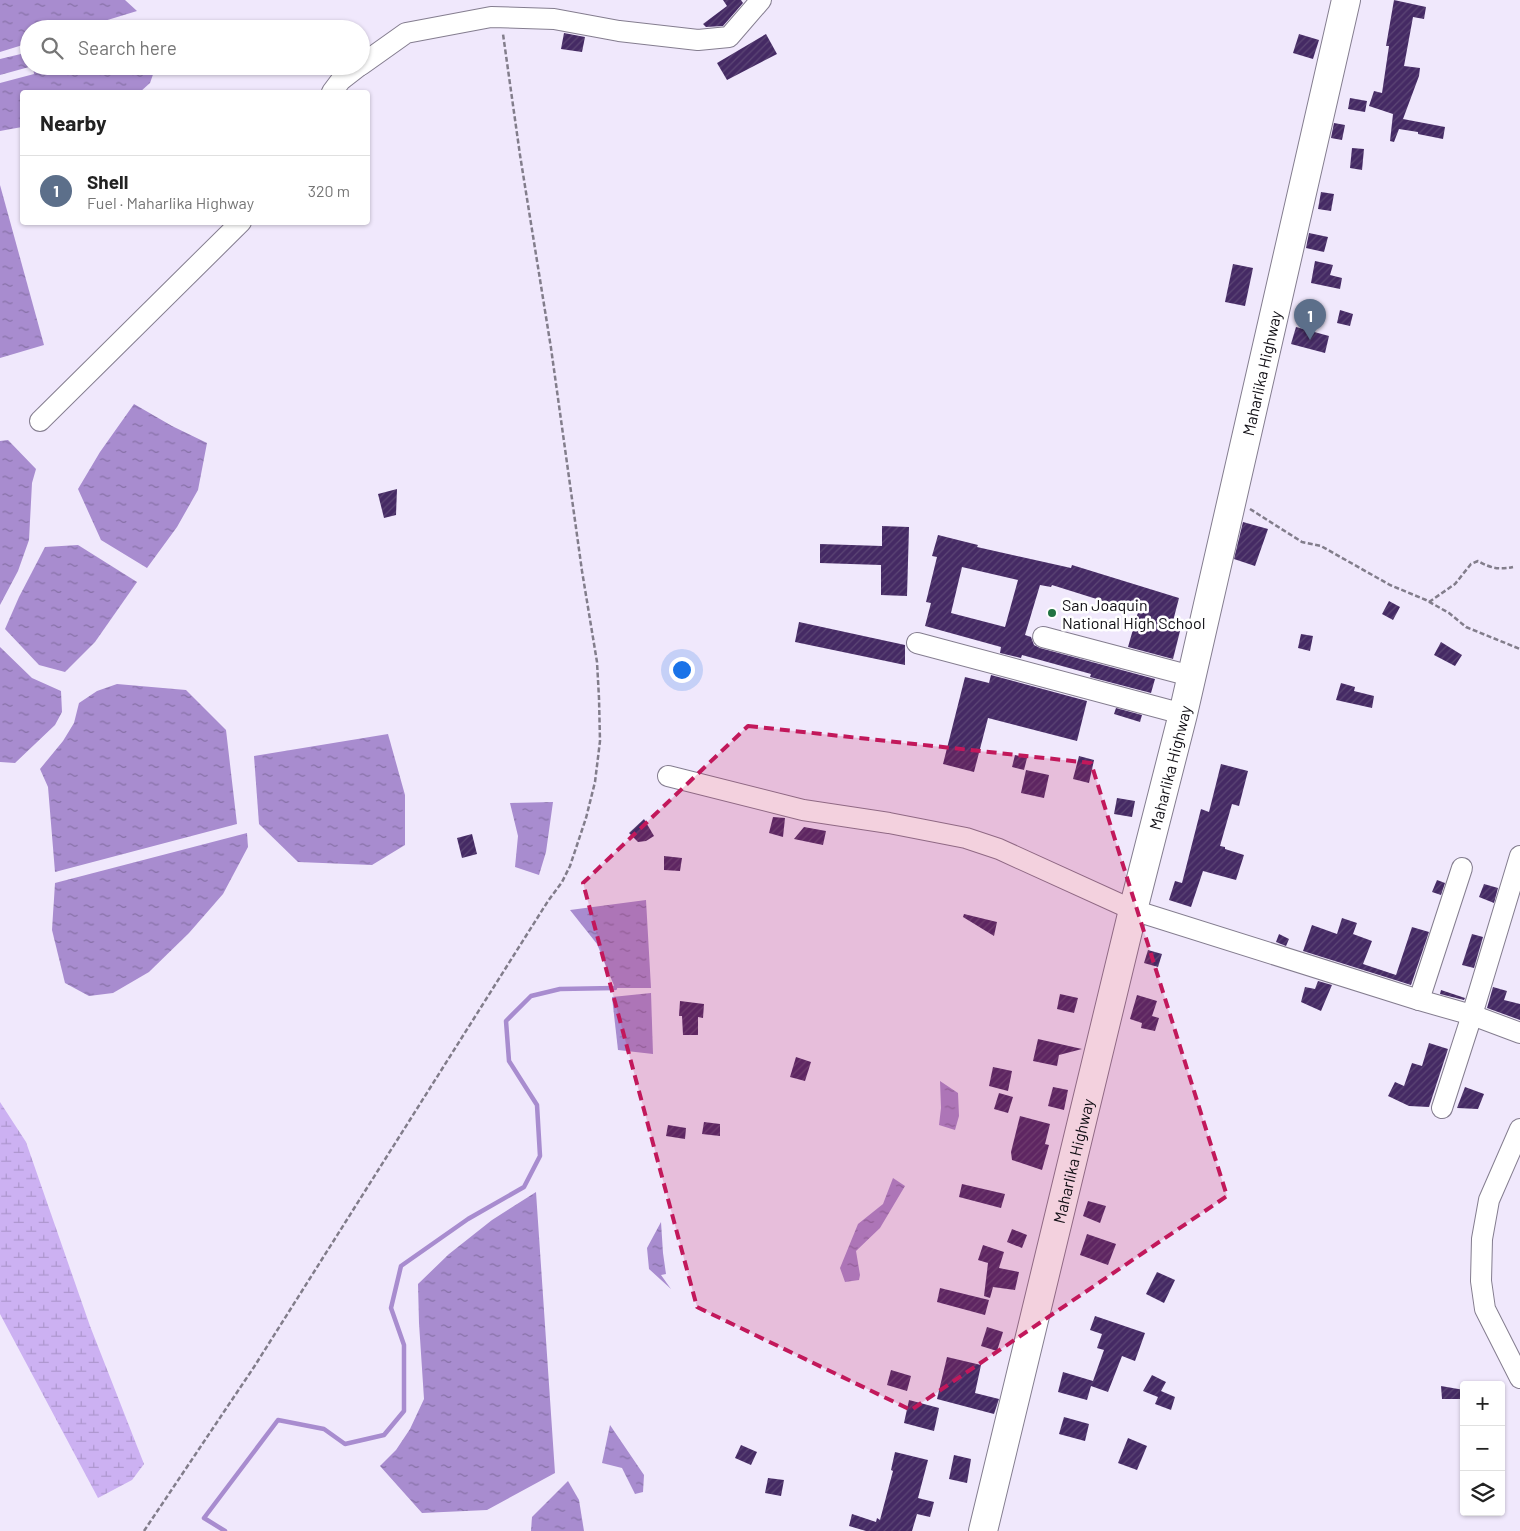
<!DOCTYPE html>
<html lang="en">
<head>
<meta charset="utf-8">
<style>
  :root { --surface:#fff; --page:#f2f2f2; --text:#222; --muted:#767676; --line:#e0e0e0; --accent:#0b8043 }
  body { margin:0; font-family:Barlow,sans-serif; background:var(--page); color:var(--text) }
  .controls { position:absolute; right:15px; bottom:15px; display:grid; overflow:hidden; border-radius:5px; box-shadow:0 1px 4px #0004 }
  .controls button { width:45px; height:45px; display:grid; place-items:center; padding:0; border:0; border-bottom:1px solid var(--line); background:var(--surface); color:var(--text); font:25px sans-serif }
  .you { position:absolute; left:681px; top:669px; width:18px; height:18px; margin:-12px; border:4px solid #fff; border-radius:50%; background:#1a73e8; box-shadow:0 0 0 8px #1a73e833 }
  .badge { display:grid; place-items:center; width:32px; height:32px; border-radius:50%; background:var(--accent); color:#fff; font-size:16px; font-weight:700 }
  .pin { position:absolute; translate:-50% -41px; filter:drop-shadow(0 1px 2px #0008) }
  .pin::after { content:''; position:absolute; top:26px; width:18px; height:15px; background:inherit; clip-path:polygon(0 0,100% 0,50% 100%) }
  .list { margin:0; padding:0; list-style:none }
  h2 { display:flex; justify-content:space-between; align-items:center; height:65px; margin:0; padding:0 20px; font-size:21px }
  h2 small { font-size:16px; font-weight:400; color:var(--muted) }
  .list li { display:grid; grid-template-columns:32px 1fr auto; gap:15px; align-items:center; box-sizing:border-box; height:70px; padding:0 20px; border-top:1px solid var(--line) }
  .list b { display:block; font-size:19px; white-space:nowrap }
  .list p { margin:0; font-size:16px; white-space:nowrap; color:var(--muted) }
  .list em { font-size:16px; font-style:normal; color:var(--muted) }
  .icon { flex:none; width:28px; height:28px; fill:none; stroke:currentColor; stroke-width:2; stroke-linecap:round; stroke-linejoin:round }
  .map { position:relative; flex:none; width:1520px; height:1531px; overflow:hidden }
  .search { position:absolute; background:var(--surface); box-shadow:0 1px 4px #0004; left:20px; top:20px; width:350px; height:55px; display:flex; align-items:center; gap:12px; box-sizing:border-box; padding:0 18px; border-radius:28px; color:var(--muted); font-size:19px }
  .panel { position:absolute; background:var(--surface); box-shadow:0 1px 4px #0004; left:20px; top:90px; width:350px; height:135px; border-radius:5px }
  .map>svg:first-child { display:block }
  .wetland { fill:url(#wetland-marsh) }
  .water { fill:url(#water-ripples) }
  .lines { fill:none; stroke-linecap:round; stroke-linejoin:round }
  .stream { stroke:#a88ccf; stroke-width:4.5 }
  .building { fill:url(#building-hatch); fill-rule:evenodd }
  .minor-casing { stroke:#847d8f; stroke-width:22 }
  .highway-casing { stroke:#847d8f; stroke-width:30 }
  .path { stroke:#827d8b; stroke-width:2.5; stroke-dasharray:5 2.5; stroke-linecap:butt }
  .minor { stroke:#fff; stroke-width:20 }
  .highway { stroke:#fff; stroke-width:28 }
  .marked { fill:#c2185b; fill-opacity:0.2; stroke:#c2185b; stroke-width:4; stroke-dasharray:10 6; stroke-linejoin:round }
  .poi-dot { fill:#217242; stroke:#fff; stroke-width:2 }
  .labels { text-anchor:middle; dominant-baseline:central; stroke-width:5; stroke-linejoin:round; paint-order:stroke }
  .street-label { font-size:16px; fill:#100e14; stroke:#fff }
  .poi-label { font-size:16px; fill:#100e14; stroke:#fff; text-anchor:start }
</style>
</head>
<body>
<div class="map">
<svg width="1520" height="1531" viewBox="0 0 1520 1531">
  <defs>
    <pattern id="wetland-marsh" width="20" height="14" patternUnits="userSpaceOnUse" patternTransform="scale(1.25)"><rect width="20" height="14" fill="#ccb1f2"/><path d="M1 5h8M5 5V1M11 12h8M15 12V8" fill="none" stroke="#ae97cf"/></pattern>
    <pattern id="water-ripples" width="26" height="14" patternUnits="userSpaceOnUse" patternTransform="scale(1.25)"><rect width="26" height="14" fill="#a88ccf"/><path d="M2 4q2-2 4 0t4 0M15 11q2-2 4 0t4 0" fill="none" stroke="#8771a7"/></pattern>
    <pattern id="building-hatch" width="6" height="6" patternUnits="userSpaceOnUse" patternTransform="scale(1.25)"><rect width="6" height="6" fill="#452a64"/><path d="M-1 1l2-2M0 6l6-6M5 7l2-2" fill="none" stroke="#5c4675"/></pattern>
  </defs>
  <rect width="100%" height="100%" fill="#f0e8fc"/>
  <polygon class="wetland" points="0,1102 26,1142 90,1326 144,1464 132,1480 98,1498 0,1314"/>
  <g class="water">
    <polygon points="0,0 125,0 137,11 78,29 29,29 29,43 0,52"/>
    <polygon points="25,53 29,67 0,75 0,59"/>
    <polygon points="33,66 156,66 150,83 140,92 22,92 22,127 0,131 0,83 34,74"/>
    <polygon points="0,185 44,345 0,358"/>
    <polygon points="134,404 172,426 207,443 198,490 177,527 147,568 101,540 78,489 100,452"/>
    <polygon points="8,440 36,469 32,483 29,540 18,571 0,605 0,441"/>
    <polygon points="78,545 137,582 95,642 65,672 39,665 5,629 19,597 45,547"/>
    <polygon points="0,647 32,678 61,691 62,712 55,725 15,763 0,762"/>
    <polygon points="117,684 186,690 226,730 237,824 55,872 48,787 40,769 63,741 74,723 79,703 97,691"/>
    <polygon points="388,734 405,795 405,845 372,865 298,862 259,824 254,756"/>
    <polygon points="553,802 546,852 539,875 515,867 518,836 510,803"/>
    <polygon points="247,833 248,847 223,894 189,933 149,972 113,993 89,996 65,983 52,930 55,883"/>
    <polygon points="646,900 651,988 615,988 597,944 570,910"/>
    <polygon points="651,993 653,1054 618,1050 612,997"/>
    <polygon points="940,1081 958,1093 959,1116 955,1130 939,1125 941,1108"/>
    <polygon points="893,1178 905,1186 880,1228 856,1251 860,1275 859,1280 845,1282 840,1268 858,1224 883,1204"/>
    <polygon points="536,1192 555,1473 487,1510 422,1513 380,1466 396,1450 410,1429 424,1399 419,1323 418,1284 449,1254 492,1220"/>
    <polygon points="661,1222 663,1253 666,1274 661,1275 671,1289 649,1269 647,1248"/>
    <polygon points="610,1425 644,1475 643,1492 635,1494 622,1468 602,1463"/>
    <polygon points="568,1481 579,1500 584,1531 531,1531 532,1517"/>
  </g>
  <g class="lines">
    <polyline class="stream" points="225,1531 204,1518 278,1420 324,1429 345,1444 384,1435 404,1411 404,1345 391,1308 401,1266 468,1219 524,1187 540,1156 537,1105 509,1061 506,1021 531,996 560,989 615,988"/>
  </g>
  <g class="building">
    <polygon points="723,0 741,0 743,3 723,26 706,27 703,24 727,6"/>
    <polygon points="1394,0 1426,7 1424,19 1413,17 1404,66 1420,68 1419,76 1403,119 1445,127 1443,139 1418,134 1418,132 1399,129 1394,142 1390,141 1393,114 1369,106 1374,91 1382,93 1389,46 1386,46"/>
    <polygon points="564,33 585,37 582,52 561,49"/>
    <polygon points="766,34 777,54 727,80 717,63"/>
    <polygon points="1299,34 1319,40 1313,59 1293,53"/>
    <polygon points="1350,98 1367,101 1365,112 1348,109"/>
    <polygon points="1334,123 1345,125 1342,140 1331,138"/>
    <polygon points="1352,148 1364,149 1362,170 1350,168"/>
    <polygon points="1321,192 1334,194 1331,211 1318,209"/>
    <polygon points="1309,233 1328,237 1324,252 1306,248"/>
    <polygon points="1315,261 1333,265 1330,275 1342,278 1340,289 1311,283"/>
    <polygon points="1233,264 1253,268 1245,306 1225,302"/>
    <polygon points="1340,310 1353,314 1350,326 1337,323"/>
    <polygon points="1296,327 1329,336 1325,353 1291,344"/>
    <polygon points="397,489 396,515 384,518 378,494"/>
    <polygon points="1243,522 1268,529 1255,566 1234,559"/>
    <polygon points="882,526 909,527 907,596 881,595 881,565 820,563 820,544 882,546"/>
    <path d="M938 535 978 545 977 547 1071 568 1072 565 1179 598 1172 625 1181 627 1173 659 1128 647 1138 612 1052 585 1051 587 1040 585 1025 635 1031 637 1034 645 1040 648 1155 679 1151 693 1090 677 1091 674 1022 655 1021 658 1000 653 1001 647 925 626 931 603 926 602 937 557 932 556ZM962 567 1018 580 1005 627 951 613Z"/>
    <polygon points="1389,601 1400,607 1393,620 1382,614"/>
    <polygon points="799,622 905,645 905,665 795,642"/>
    <polygon points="1301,634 1313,636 1310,651 1298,648"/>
    <polygon points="1441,642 1462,655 1455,666 1434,655"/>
    <polygon points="991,675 1087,701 1077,741 988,718 974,772 943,764 965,677 989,683"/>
    <polygon points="1341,683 1355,687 1354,691 1374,696 1372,708 1336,700"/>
    <polygon points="1116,708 1142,715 1140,722 1114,714"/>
    <polygon points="1015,755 1027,758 1024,770 1012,767"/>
    <polygon points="1079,756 1094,760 1089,783 1073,779"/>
    <polygon points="1221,764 1248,771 1239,806 1232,804 1220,846 1225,847 1225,849 1244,855 1236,880 1203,871 1191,907 1169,900 1175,881 1182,883 1201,809 1209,812"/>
    <polygon points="1026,770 1049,775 1044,798 1021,793"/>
    <polygon points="1117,798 1135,801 1132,817 1114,814"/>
    <polygon points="773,817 785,818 783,837 769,833"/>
    <polygon points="644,819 654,836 646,841 638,842 629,833"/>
    <polygon points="804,827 826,831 823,845 794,839"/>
    <polygon points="472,834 477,854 462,858 457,838"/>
    <polygon points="664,856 682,858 680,871 664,870"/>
    <polygon points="1437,880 1445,883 1441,895 1432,892"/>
    <polygon points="1484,884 1498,888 1494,903 1479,897"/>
    <polygon points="964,914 997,922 994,936 963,917"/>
    <polygon points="1342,918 1357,923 1353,934 1372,941 1363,964 1396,975 1412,927 1429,932 1411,985 1303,951 1312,925 1337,934"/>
    <polygon points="1279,934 1289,939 1286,946 1276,942"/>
    <polygon points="1472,934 1483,937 1474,968 1462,965"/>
    <polygon points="1148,950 1162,954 1158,967 1144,963"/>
    <polygon points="1318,981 1332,985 1321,1011 1301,1002 1305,987 1315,989"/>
    <polygon points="1493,987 1507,991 1504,1000 1520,1004 1520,1020 1487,1008"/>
    <polygon points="1441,990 1465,998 1464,1000 1440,994"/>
    <polygon points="1060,994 1078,998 1074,1013 1057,1009"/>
    <polygon points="1137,995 1157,1001 1152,1016 1159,1018 1155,1031 1141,1028 1142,1023 1130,1019"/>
    <polygon points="680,1001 704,1004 703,1018 698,1017 698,1035 683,1035 682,1016 679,1016"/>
    <polygon points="1038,1039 1082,1049 1059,1055 1057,1066 1033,1061"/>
    <polygon points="1429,1043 1448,1049 1429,1107 1409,1106 1388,1096 1395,1082 1404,1086 1412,1063 1422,1066"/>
    <polygon points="796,1057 811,1062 805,1081 790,1077"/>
    <polygon points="993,1067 1012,1071 1008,1091 989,1086"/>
    <polygon points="1053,1087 1068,1090 1064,1110 1048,1106"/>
    <polygon points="1465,1087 1484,1094 1478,1109 1457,1108"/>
    <polygon points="999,1093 1013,1097 1008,1113 994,1109"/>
    <polygon points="1020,1116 1050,1124 1045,1144 1049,1145 1042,1170 1012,1160 1011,1152"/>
    <polygon points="704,1122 720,1124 720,1136 702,1134"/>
    <polygon points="668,1125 686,1128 685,1139 666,1136"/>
    <polygon points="962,1184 1005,1194 1001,1208 959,1197"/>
    <polygon points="1088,1201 1106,1206 1100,1223 1083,1216"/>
    <polygon points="1012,1229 1027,1235 1022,1248 1007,1242"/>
    <polygon points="1087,1234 1116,1244 1108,1265 1080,1255"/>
    <polygon points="983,1245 1004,1252 999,1268 1019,1272 1015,1290 993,1287 990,1298 984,1296 988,1263 978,1260"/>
    <polygon points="1157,1272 1175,1280 1164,1303 1146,1294"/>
    <polygon points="940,1288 989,1300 985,1315 937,1302"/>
    <polygon points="1095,1316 1145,1333 1135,1361 1122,1356 1108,1392 1091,1386 1087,1400 1058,1392 1063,1372 1093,1381 1104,1350 1097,1348 1102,1334 1090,1330"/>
    <polygon points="987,1327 1003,1332 997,1351 981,1346"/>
    <polygon points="947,1357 981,1365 975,1393 999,1399 994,1414 937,1399"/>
    <polygon points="891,1370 911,1376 907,1391 887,1385"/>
    <polygon points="1152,1375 1166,1382 1161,1391 1175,1397 1171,1410 1155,1404 1158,1397 1143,1391"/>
    <polygon points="1441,1386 1464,1390 1464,1399 1442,1399"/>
    <polygon points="909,1400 939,1408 934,1431 904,1423"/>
    <polygon points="1064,1417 1089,1424 1085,1441 1059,1434"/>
    <polygon points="1128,1438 1147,1446 1137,1470 1118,1463"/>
    <polygon points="741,1445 757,1452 751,1465 735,1458"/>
    <polygon points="895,1452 928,1460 918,1498 934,1502 930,1517 917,1514 912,1531 866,1531 849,1526 852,1514 876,1522 877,1518 880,1520 893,1471 891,1470"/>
    <polygon points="954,1455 971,1459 967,1483 949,1479"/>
    <polygon points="768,1478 784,1480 781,1496 765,1493"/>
  </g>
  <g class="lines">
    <defs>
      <g id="minor">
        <polyline points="361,65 406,33 491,17 554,19 619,31 698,40 729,37 761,0"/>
        <polyline points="332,92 341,80 359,66"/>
        <polyline points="40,421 241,222"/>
        <polyline points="1043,637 1191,676"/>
        <polyline points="917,643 1183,714"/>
        <polyline points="668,776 803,810 889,823 966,838 999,849 1133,910 1419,1000 1472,1015 1520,1033"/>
        <polyline points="1419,1000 1462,868"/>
        <polyline points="1442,1108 1472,1015 1520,856"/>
        <polyline points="1520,1129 1489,1200 1482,1239 1481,1281 1485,1309 1520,1378"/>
      </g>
      <g id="highway">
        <path id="s1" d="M983 1531 1133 910 1183 714 1346 0"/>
      </g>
    </defs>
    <use href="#minor" class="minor-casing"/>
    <use href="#highway" class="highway-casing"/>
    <g class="path">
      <polyline points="1250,509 1302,542 1321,546 1390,585 1426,600 1449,613 1466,627 1520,649"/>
      <path d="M1429 602 1455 584 1471 564 1478 561C1490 568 1499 570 1513 567"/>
      <polyline points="144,1531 254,1367 548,901 562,882 570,866 586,818 595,782 600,741 599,698 597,662 582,571 551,348 520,155 503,34"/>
    </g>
    <use href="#minor" class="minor"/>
    <use href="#highway" class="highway"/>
  </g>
  <path class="marked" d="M748 726 1091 763 1227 1196 911 1410 697 1307 583 883Z"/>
  <circle class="poi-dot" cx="1052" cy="613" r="5"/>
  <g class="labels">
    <g class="street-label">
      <text stroke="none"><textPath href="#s1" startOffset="1191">Maharlika Highway</textPath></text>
      <text stroke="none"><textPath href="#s1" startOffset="786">Maharlika Highway</textPath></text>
      <text stroke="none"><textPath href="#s1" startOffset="381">Maharlika Highway</textPath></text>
    </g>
    <g class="poi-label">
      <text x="1062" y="604">San Joaquin<tspan x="1062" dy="18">National High School</tspan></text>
    </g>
  </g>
</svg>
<div class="controls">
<button>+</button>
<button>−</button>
<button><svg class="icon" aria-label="layers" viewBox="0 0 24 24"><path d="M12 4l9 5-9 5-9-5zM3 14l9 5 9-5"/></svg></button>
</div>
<div class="you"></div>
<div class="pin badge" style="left:1310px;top:340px;background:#5c6f8a">1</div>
<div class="search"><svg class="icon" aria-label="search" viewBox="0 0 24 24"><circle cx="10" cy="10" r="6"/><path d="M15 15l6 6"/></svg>Search here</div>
<section class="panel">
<h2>Nearby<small></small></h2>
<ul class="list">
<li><span class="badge" style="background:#5c6f8a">1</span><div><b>Shell</b><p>Fuel · Maharlika Highway</p></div><em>320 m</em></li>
</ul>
</section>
</div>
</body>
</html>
